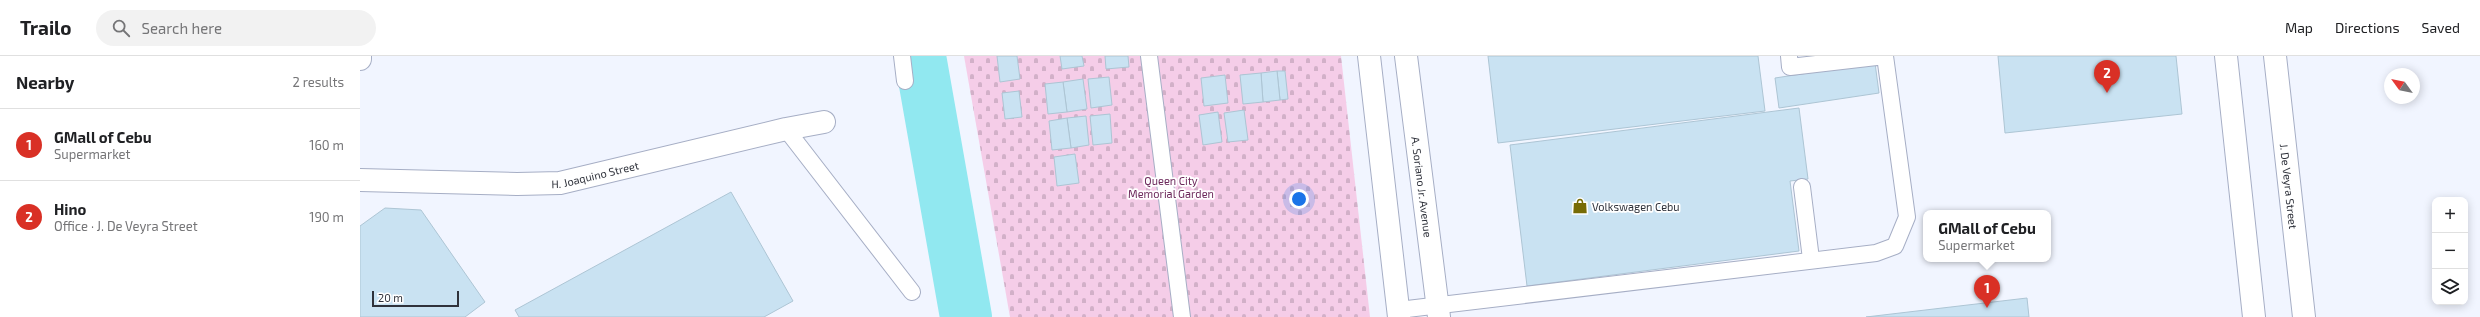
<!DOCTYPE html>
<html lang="en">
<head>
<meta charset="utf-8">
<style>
  :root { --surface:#fff; --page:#f2f2f2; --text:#202124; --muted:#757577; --line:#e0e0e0; --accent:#d93025 }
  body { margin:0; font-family:"Exo 2",sans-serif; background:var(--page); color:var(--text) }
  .controls { position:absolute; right:12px; bottom:12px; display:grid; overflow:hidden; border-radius:8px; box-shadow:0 2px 10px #0003 }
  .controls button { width:36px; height:36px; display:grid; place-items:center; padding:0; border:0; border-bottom:1px solid var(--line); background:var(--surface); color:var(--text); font:20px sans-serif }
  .compass { position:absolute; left:2024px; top:12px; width:36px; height:36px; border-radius:50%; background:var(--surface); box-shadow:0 2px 10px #0003; rotate:303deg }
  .scale { position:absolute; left:12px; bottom:10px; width:87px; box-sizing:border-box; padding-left:4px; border:2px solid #2f323b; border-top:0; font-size:11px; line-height:14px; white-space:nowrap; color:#2f323b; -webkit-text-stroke:3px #fff; paint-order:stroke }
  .you { position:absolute; left:939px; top:143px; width:14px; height:14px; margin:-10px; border:3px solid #fff; border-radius:50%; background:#1a73e8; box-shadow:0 0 0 6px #1a73e833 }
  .badge { display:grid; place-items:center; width:26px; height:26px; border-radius:50%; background:var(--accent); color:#fff; font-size:13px; font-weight:700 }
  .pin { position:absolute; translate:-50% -33px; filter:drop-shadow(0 1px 2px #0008) }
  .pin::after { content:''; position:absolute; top:21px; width:14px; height:12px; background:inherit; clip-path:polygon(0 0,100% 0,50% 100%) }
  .popup { position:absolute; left:1563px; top:154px; width:128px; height:52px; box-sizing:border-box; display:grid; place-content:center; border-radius:8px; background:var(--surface); filter:drop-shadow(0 1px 3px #0005); font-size:13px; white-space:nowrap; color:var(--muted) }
  .popup b { font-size:15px; color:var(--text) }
  .popup::after { content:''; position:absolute; left:50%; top:100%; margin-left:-8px; border:8px solid transparent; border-top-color:var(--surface) }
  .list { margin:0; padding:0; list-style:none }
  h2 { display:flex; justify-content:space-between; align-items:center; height:52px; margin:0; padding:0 16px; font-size:17px }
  h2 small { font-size:13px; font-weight:400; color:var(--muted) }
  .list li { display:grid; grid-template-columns:26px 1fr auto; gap:12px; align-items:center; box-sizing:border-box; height:72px; padding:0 16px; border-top:1px solid var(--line) }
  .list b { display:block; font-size:15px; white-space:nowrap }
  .list p { margin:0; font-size:13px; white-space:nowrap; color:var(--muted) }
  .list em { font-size:13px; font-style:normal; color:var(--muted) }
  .icon { flex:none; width:22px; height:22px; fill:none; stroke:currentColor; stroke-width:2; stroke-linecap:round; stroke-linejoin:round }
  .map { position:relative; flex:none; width:2120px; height:261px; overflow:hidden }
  header { display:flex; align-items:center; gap:24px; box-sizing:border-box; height:56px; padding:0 20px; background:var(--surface); border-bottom:1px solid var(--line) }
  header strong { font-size:19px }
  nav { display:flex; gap:22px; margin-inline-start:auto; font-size:14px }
  .search { width:280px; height:36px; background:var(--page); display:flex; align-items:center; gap:10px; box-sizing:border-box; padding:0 14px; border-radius:22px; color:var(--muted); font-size:15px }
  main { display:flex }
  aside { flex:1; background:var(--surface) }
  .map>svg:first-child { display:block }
  .cemetery { fill:url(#cemetery-stones) }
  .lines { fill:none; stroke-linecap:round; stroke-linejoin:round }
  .river { stroke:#91e8f0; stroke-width:52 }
  .building { fill:#c9e2f2; stroke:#adc5d4 }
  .service-casing { stroke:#a6aec5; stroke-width:18 }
  .minor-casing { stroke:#a6aec5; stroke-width:24 }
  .service { stroke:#fff; stroke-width:16 }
  .minor { stroke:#fff; stroke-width:22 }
  .labels { text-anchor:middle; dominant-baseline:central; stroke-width:3.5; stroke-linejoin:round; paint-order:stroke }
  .street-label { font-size:11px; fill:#2f323b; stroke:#fff }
  .park-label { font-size:11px; fill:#6d2a5c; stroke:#fff }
  .poi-label { font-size:11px; fill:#2f323b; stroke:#fff; text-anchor:start }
</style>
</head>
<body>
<header>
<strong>Trailo</strong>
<div class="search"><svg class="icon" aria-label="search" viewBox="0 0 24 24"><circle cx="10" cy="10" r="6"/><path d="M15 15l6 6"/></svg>Search here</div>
<nav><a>Map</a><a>Directions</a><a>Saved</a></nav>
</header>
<main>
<aside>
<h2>Nearby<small>2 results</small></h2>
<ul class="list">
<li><span class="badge">1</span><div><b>GMall of Cebu</b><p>Supermarket</p></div><em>160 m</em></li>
<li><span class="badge">2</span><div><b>Hino</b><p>Office · J. De Veyra Street</p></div><em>190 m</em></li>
</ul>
</aside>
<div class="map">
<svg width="2120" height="261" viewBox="0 0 2120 261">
  <defs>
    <pattern id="cemetery-stones" width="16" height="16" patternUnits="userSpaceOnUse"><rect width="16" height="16" fill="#f5cde8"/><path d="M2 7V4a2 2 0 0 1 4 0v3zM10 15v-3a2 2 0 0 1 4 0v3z" fill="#d2b0c8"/></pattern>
  </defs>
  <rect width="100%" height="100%" fill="#f1f5ff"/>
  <polygon class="cemetery" points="604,0 981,0 1010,261 650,261"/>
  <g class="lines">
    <polyline class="river" points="560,0 606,261"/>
  </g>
  <g class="building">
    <polygon points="637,0 657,0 660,23 640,26"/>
    <polygon points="700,0 722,0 724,10 702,13"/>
    <polygon points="745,0 768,0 769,11 746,13"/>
    <polygon points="1128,0 1398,0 1405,55 1138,87"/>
    <polygon points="1638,0 1816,0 1822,58 1645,77"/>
    <polygon points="1515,7 1519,37 1419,52 1415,22"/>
    <polygon points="917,15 925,15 928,43 920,44"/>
    <polygon points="917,15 920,44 903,46 901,17"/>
    <polygon points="901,17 903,46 883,48 880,19"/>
    <polygon points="865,19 868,47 844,50 841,22"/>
    <polygon points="749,21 752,49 731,52 728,23"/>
    <polygon points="723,23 727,53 707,56 703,26"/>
    <polygon points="703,26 707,56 688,58 685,28"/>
    <polygon points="659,35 662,61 645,63 642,37"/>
    <polygon points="1439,52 1448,123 1430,125 1439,195 1167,230 1150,89"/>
    <polygon points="884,54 888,84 868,86 864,57"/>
    <polygon points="858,56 862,86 843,89 839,59"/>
    <polygon points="750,58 752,87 733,89 730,60"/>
    <polygon points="726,60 729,89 711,92 707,62"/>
    <polygon points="707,62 711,92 692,94 689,65"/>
    <polygon points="715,98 719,127 697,130 694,101"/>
    <polygon points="371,136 433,245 404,261 159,261 155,254"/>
    <polygon points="25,152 61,154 125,246 105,261 0,261 0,170"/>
    <polygon points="1667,242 1669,261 1506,261"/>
  </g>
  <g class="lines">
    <defs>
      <g id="service">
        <polyline points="542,0 545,25"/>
        <polyline points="789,0 822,261"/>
        <polyline points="426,73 552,236"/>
        <polyline points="1442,131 1451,203"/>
        <polyline points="1039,254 1516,197 1535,190 1547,161 1525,0 1430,11 1429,0"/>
      </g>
      <g id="minor">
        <polyline points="1009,0 1039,261"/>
        <path id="s1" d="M1046 0 1079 261"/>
        <polyline points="1866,0 1894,261"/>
        <path id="s2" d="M1915 0 1944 261"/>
        <polyline points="0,3 0,0"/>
        <path id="s3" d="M0 124 157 128 200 127 426 73 464 66"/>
      </g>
    </defs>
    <use href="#service" class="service-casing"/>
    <use href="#minor" class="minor-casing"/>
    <use href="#service" class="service"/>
    <use href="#minor" class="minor"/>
  </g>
  <defs>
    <symbol id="shop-bare" viewBox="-9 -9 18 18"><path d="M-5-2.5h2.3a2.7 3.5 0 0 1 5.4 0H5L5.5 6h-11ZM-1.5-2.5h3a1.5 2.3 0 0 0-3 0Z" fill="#776b05" stroke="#fff" stroke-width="2.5" paint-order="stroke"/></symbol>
  </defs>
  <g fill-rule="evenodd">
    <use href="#shop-bare" x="1209" y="139" width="22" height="22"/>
  </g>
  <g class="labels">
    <g class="street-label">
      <text stroke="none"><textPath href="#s3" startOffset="236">H. Joaquino Street</textPath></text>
      <text stroke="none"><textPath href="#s2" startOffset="131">J. De Veyra Street</textPath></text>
      <text stroke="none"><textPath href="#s1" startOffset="132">A. Soriano Jr. Avenue</textPath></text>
    </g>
    <g class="park-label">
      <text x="811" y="124">Queen City<tspan x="811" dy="13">Memorial Garden</tspan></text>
    </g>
    <g class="poi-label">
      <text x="1232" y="150">Volkswagen Cebu</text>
    </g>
  </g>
</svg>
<div class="controls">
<button>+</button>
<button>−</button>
<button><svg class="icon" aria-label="layers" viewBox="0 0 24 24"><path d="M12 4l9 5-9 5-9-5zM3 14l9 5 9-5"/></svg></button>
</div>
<svg class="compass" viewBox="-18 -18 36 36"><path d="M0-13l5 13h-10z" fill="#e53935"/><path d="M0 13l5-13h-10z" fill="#757577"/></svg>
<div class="scale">20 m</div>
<div class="you"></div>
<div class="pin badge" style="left:1627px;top:252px">1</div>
<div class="popup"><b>GMall of Cebu</b>Supermarket</div>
<div class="pin badge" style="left:1747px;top:37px">2</div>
</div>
</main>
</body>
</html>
